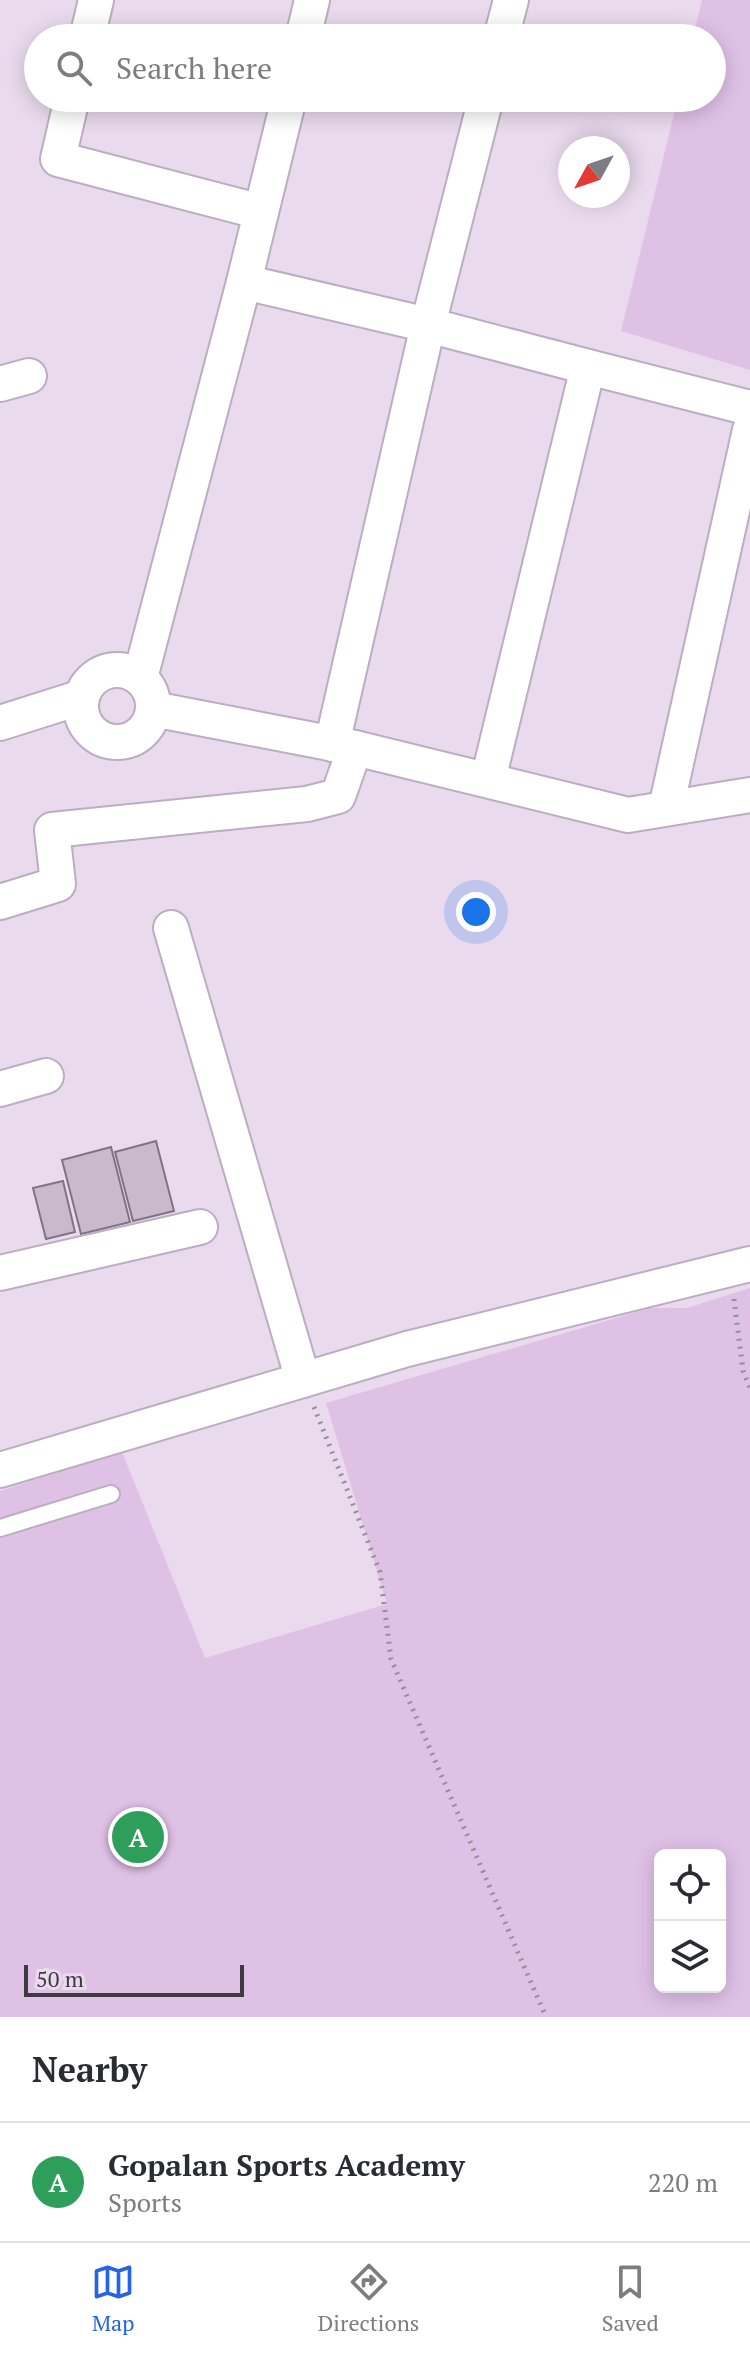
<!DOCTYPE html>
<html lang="en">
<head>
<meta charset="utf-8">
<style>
  :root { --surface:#fff; --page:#f7f7f7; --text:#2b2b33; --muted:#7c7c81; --line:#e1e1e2; --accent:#2563eb }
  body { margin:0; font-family:"PT Serif",serif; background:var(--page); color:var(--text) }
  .controls { position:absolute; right:24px; bottom:24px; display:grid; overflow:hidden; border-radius:12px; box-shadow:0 4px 20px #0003 }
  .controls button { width:72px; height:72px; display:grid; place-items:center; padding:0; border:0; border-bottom:2px solid var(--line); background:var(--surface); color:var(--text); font:40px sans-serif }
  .compass { position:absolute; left:558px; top:136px; width:72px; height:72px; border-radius:50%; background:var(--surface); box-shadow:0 4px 20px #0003; rotate:230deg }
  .scale { position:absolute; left:24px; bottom:20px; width:220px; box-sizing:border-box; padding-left:8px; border:4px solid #3f3941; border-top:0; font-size:22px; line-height:28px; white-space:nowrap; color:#3f3941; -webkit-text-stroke:6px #eadaee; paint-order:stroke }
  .you { position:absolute; left:476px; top:912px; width:28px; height:28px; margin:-20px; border:6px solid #fff; border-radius:50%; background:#1a73e8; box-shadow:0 0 0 12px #1a73e833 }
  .badge { display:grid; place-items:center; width:52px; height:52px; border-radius:50%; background:var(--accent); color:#fff; font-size:26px; font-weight:700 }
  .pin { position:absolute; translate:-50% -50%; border:4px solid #fff; box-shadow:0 2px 8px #0006 }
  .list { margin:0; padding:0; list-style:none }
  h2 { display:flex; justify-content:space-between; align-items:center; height:104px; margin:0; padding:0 32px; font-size:34px }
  h2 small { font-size:26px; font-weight:400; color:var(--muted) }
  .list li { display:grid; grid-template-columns:52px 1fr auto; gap:24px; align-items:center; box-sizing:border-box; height:120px; padding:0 32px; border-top:2px solid var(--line) }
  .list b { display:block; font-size:30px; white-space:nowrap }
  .list p { margin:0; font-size:26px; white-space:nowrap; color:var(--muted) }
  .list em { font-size:26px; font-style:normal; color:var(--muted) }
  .icon { flex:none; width:44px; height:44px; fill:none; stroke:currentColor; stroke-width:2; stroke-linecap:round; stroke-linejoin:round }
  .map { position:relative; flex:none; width:750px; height:2017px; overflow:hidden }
  .search { position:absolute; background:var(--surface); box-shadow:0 4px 20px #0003; left:24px; right:24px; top:24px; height:88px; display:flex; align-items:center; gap:20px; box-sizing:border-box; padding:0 28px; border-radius:44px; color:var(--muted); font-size:30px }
  .sheet { height:224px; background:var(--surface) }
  nav { display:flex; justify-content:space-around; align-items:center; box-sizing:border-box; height:112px; border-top:2px solid var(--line); background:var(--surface); font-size:22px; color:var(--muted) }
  nav a { display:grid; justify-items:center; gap:4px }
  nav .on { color:var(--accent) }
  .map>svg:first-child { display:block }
  .green { fill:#dfc1e6; fill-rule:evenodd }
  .building { fill:#c9b9cc; stroke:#817385; stroke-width:2 }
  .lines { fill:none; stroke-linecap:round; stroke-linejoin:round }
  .service-casing { stroke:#bcadc0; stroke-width:20 }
  .minor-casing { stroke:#bcadc0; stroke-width:38 }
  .path { stroke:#988d9b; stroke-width:5; stroke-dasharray:2 6; stroke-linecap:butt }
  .service { stroke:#fff; stroke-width:16 }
  .minor { stroke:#fff; stroke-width:34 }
</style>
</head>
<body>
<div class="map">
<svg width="750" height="2017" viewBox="0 0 750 2017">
  <rect width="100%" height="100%" fill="#eadaee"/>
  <g class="green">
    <polygon points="702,0 750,0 750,370 621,331 678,98 712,98 712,38 693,38"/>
    <path d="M750 1288V2017H0V1491L122 1452 205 1658 387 1604 326 1403 650 1308H687ZM660 1855H720V1987H660Z"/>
  </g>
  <g class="building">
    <polygon points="156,1141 174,1211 133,1221 115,1152"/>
    <polygon points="111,1147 130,1222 81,1234 62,1160"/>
    <polygon points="63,1181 75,1232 46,1239 33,1188"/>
  </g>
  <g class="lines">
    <defs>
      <polyline id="service" points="0,1528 111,1494"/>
      <g id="minor">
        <polyline points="87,38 96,0"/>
        <polyline points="303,38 312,0"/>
        <polyline points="501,38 511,0"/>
        <polyline points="72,98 58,159 261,212"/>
        <polyline points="486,98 428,325 588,367"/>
        <polyline points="244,282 428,325 332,744"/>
        <polyline points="0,384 29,376"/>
        <circle cx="117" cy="706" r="36"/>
        <polyline points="140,678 244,282 289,98"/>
        <polyline points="153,709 355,748 628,815 750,795"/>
        <polyline points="0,723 82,697"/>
        <polyline points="488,780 588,367 750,408"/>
        <polyline points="666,808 750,430"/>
        <polyline points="0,902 58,884 52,830 307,804 338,796 355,748"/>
        <polyline points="171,928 303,1380"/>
        <polyline points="0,1089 46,1076"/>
        <polyline points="0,1273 200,1227"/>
        <polyline points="0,1470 407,1349 750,1264"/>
      </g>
    </defs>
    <use href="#service" class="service-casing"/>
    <use href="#minor" class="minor-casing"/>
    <g class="path">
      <polyline points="734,1299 743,1371 750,1388"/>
      <polyline points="314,1407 380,1572 391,1659 546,2017"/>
    </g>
    <use href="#service" class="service"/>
    <use href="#minor" class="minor"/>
  </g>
</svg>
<div class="controls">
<button><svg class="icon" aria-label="locate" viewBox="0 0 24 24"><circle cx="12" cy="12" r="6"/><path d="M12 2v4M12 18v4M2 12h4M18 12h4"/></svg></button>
<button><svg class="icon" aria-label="layers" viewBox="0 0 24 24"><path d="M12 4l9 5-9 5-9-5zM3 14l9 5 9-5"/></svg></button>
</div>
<svg class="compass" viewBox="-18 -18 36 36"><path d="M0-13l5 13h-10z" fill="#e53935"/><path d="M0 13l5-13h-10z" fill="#7c7c81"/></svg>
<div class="scale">50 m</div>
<div class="you"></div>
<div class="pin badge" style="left:138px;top:1837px;background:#2e9e5b">A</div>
<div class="search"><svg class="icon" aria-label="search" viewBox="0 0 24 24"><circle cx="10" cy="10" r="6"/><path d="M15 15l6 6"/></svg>Search here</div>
</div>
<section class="sheet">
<h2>Nearby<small></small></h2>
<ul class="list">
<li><span class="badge" style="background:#2e9e5b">A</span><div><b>Gopalan Sports Academy</b><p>Sports</p></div><em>220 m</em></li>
</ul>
</section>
<nav>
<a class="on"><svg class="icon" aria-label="map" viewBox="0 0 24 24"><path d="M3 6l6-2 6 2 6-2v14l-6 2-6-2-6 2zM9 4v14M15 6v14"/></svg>Map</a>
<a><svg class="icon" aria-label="directions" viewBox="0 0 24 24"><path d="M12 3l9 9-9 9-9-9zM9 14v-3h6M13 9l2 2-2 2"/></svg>Directions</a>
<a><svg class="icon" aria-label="saved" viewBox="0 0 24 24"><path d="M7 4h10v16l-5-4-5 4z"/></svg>Saved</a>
</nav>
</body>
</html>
